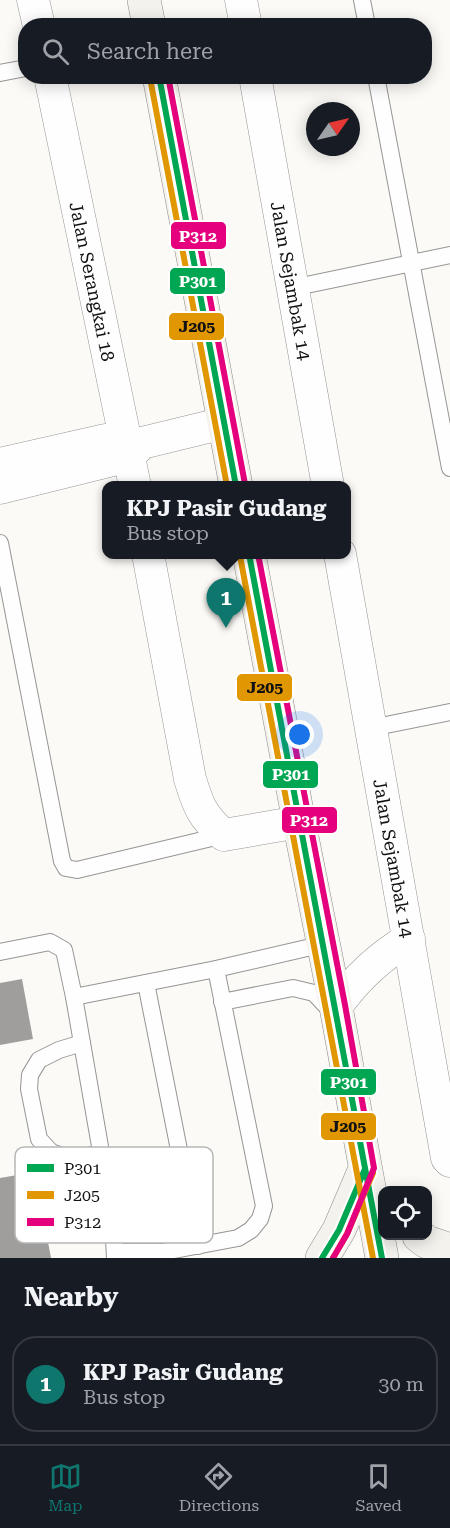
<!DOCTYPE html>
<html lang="en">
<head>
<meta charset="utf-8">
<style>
  :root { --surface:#171b24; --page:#242831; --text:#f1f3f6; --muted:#9ea1a6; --line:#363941; --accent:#0f766e }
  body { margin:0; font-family:"Roboto Serif",serif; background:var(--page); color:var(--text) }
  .controls { position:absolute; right:18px; bottom:18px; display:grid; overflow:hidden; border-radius:12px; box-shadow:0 3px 15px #0003 }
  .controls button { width:54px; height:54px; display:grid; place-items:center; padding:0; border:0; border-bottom:2px solid var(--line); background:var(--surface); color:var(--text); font:30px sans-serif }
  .compass { position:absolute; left:306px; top:102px; width:54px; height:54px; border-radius:50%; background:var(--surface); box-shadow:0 3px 15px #0003; rotate:56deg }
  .you { position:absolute; left:300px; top:735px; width:21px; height:21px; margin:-15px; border:4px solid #fff; border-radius:50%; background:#1a73e8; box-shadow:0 0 0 9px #1a73e833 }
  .badge { display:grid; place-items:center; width:39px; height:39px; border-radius:50%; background:var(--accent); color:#fff; font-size:20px; font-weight:700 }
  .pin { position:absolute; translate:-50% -50px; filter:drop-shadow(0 2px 3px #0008) }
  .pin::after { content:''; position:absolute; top:32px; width:21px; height:18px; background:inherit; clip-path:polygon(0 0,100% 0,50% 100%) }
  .popup { position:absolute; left:102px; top:481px; width:249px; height:78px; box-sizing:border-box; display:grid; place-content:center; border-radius:12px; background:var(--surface); filter:drop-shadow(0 2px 4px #0005); font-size:20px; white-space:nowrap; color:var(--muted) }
  .popup b { font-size:22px; color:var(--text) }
  .popup::after { content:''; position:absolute; left:50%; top:100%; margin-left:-12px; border:12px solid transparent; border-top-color:var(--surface) }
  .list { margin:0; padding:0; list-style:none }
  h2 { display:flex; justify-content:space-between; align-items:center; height:78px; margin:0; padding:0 24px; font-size:26px }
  h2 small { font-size:20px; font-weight:400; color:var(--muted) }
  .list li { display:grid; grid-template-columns:39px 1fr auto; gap:18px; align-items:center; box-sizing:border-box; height:96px; margin:0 12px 12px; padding:0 12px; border:2px solid var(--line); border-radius:24px }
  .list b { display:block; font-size:22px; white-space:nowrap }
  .list p { margin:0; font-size:20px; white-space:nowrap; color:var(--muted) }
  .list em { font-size:20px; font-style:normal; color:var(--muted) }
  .icon { flex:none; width:33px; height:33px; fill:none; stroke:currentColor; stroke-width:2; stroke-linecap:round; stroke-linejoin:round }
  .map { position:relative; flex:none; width:450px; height:1258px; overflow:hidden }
  .search { position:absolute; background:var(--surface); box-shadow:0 3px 15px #0003; left:18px; right:18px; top:18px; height:66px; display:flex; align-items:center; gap:15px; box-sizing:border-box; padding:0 21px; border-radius:24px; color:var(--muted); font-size:22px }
  .sheet { height:186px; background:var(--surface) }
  nav { display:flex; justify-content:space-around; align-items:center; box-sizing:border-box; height:84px; border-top:2px solid var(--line); background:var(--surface); font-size:16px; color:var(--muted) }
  nav a { display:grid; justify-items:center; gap:3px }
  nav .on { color:var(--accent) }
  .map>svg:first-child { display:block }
  .building { fill:#a09e9c }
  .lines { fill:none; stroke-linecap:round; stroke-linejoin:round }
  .lane-casing { stroke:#969594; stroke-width:18 }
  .street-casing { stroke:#969594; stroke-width:33 }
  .secondary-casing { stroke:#8d8c8b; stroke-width:34 }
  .lane { stroke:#fffefe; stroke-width:16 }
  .street { stroke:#fffefe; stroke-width:32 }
  .secondary { stroke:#f4f2ed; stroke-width:33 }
  .bus-1-casing { stroke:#fff; stroke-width:10 }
  .bus-2-casing { stroke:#fff; stroke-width:10 }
  .bus-3-casing { stroke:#fff; stroke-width:10 }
  .bus-1 { stroke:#00a651; stroke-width:6 }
  .bus-2 { stroke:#e09702; stroke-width:6 }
  .bus-3 { stroke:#e5007d; stroke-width:6 }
  .labels { text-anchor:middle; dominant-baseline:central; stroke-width:6; stroke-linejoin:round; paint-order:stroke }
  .street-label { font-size:18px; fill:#101010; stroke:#fff }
  .key { fill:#fff; stroke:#b7b7b7; stroke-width:1.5 }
  .key-label { font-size:16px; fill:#101010 }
  .line-badge { stroke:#fff; stroke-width:2 }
  .badge-label { font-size:16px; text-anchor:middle; font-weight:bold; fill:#fff }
  .pale-badge-label { font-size:16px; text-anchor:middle; font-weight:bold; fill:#111 }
</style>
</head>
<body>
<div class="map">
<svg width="450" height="1258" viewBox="0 0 450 1258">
  <rect width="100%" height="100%" fill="#fcfaf7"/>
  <g class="building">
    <polygon points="22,979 33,1039 0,1045 0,983"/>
    <polygon points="35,1172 51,1258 0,1258 0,1178"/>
  </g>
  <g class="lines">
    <defs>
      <g id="lane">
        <polyline points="362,0 367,26"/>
        <polyline points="0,73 26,68"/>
        <polyline points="376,76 450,468"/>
        <polyline points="292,288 450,255"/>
        <polyline points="0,543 62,861 66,868 77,870 224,835"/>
        <polyline points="371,728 450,712"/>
        <polyline points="0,952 50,942 64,950 74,997 113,1221 115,1258"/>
        <polyline points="146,983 198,1246"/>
        <polyline points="74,997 216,969 324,944"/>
        <polyline points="222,1002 293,988 314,993 331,1011"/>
        <polyline points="82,1043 59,1050 39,1060 30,1075 29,1089 39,1139 51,1152 64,1157 83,1157 101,1153"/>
        <polyline points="115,1252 163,1252 238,1238 251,1230 260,1219 264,1206 216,969"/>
      </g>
      <g id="street">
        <polyline points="33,0 39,26"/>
        <polyline points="241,0 246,26"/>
        <path id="s1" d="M50 76 135 486"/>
        <path id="s2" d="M255 76 328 486"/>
        <polyline points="0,464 105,440"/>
        <polyline points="0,488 129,456 142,443 224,423"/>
        <path d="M148 554 190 779C198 805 202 817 224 835L299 822"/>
        <path id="s3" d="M340 554 447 1158 450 1161"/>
        <path d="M336 1007C356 978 379 957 409 939"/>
      </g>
      <g id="secondary">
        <polyline points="144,0 149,26"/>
        <polyline points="159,76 236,486"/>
        <polyline points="249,554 299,822 336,1007 382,1258"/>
        <polyline points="419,1236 427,1242 450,1250"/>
        <polyline points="322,1258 339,1230 365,1169"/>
      </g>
    </defs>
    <use href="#lane" class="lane-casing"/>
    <use href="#street" class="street-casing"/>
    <use href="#secondary" class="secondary-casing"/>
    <use href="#lane" class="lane"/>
    <use href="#street" class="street"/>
    <use href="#secondary" class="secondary"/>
    <defs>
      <g id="bus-1">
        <polyline points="159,76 236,486"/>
        <polyline points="249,554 382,1258"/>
        <polyline points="322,1258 339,1230 365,1169"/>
      </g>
      <g id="bus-2">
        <polyline points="150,78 227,486"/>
        <polyline points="240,556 373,1258"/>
        <polyline points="333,1258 347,1234 373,1173"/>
      </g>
      <g id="bus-3">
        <polyline points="168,76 245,484"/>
        <polyline points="258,554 345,1005 374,1168 347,1234 333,1258"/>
      </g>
    </defs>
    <use href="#bus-1" class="bus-1-casing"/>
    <use href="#bus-2" class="bus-2-casing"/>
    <use href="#bus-3" class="bus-3-casing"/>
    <use href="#bus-1" class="bus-1"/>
    <use href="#bus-2" class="bus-2"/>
    <use href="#bus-3" class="bus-3"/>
  </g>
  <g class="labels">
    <g class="street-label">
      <text stroke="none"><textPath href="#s1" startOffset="210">Jalan Serangkai 18</textPath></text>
      <text stroke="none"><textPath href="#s2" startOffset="208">Jalan Sejambak 14</textPath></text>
      <text stroke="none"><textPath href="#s3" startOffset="309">Jalan Sejambak 14</textPath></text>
    </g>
  </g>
  <rect x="15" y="1147" width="198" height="96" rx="9" class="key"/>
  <rect x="27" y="1164" width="27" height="8" fill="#00a651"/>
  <rect x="27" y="1191" width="27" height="8" fill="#e09702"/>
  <rect x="27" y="1218" width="27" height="8" fill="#e5007d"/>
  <g class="key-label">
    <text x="64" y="1174">P301</text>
    <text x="64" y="1201">J205</text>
    <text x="64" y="1228">P312</text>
  </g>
  <g class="line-badge">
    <rect x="170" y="221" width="57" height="29" rx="6" fill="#e5007d"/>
    <rect x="169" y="267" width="57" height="28" rx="6" fill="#00a651"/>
    <rect x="168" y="312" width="57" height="29" rx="6" fill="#e09702"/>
    <rect x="236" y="673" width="57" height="29" rx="6" fill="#e09702"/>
    <rect x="262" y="760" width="57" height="29" rx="6" fill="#00a651"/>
    <rect x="281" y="806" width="57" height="28" rx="6" fill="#e5007d"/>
    <rect x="320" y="1068" width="57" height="28" rx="6" fill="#00a651"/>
    <rect x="320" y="1112" width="57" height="29" rx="6" fill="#e09702"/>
  </g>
  <g class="badge-label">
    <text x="198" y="242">P312</text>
    <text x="198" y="287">P301</text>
    <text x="291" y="780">P301</text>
    <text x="309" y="826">P312</text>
    <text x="349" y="1088">P301</text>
  </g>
  <g class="pale-badge-label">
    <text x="197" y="332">J205</text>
    <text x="265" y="693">J205</text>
    <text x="348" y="1132">J205</text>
  </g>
</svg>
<div class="controls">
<button><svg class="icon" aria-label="locate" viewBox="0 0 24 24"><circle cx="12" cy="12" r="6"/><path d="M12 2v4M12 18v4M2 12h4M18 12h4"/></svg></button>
</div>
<svg class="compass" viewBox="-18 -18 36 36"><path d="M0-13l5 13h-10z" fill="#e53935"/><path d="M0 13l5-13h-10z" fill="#9ea1a6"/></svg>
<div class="you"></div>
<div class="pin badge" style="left:226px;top:628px">1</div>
<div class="popup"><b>KPJ Pasir Gudang</b>Bus stop</div>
<div class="search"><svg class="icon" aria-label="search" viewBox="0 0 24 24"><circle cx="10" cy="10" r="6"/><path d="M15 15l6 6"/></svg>Search here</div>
</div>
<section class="sheet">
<h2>Nearby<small></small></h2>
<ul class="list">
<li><span class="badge">1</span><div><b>KPJ Pasir Gudang</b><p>Bus stop</p></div><em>30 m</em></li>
</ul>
</section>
<nav>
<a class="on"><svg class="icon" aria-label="map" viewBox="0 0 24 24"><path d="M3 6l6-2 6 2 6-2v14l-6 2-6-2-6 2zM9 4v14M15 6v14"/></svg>Map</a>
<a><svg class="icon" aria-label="directions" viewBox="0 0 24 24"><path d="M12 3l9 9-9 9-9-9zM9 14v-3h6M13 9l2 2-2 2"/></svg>Directions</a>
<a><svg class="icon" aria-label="saved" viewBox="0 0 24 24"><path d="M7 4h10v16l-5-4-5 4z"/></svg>Saved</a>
</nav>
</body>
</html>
